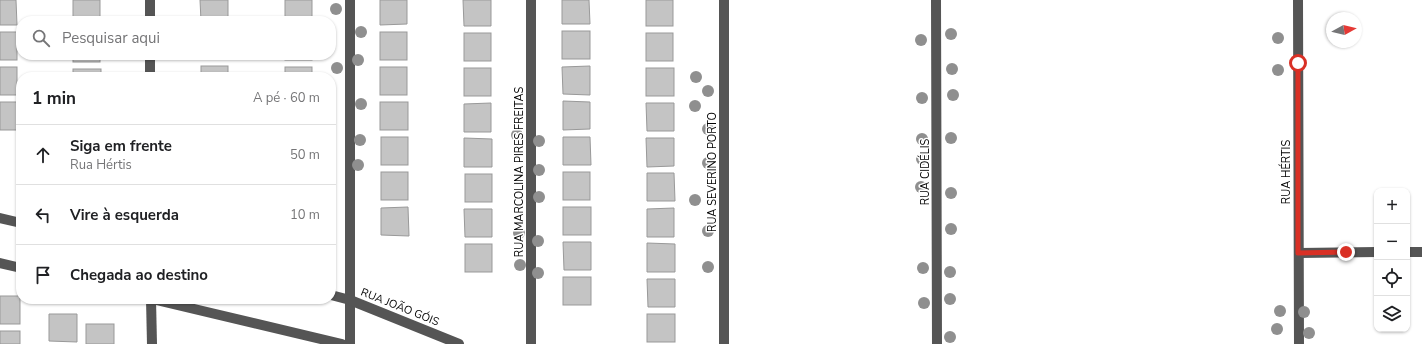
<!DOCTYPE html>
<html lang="pt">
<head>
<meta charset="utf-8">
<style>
  :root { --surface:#fff; --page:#f2f2f2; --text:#202124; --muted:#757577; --line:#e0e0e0 }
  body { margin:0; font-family:"Nunito Sans",sans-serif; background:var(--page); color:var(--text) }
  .controls { position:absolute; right:12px; bottom:12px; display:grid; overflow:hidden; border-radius:8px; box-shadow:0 1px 3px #0004 }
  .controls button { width:36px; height:36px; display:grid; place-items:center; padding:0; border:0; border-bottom:1px solid var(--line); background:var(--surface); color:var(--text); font:20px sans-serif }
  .compass { position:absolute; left:1326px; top:12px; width:36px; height:36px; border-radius:50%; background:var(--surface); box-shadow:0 1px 3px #0004; rotate:82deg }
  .stop { position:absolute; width:12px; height:12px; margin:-9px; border:3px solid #d93025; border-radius:50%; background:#fff }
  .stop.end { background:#d93025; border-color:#fff; box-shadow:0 1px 4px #0008 }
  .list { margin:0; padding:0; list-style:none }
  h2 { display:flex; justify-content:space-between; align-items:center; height:52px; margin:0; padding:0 16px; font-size:17px }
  h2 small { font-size:13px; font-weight:400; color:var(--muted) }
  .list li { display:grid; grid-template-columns:26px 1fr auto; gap:12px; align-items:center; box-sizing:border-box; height:60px; padding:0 16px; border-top:1px solid var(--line) }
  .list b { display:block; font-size:15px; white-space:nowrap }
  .list p { margin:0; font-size:13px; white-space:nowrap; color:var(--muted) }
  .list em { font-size:13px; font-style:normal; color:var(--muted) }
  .icon { flex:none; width:22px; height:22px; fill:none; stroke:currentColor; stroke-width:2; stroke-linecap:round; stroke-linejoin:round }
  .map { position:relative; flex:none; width:1422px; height:344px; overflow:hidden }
  .search { position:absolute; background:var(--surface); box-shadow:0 1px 3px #0004; left:16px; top:16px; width:320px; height:44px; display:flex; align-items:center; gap:10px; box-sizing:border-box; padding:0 14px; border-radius:16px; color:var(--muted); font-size:15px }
  .panel { position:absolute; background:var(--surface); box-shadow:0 1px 3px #0004; left:16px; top:72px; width:320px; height:232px; border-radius:16px }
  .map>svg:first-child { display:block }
  .building { fill:#c4c4c4; stroke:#999 }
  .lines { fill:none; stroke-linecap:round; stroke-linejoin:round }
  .minor { stroke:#555; stroke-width:10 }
  .tree { fill:#8f8f8f }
  .route { stroke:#d93025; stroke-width:5 }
  .labels { text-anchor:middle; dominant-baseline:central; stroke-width:3; stroke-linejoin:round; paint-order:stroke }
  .street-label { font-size:11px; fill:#000; stroke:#fff }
</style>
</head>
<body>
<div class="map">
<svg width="1422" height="344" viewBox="0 0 1422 344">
  <rect width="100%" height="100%" fill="#fff"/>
  <g class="building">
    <polygon points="0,0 16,0 17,25 0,25"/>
    <rect x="73" y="0" width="27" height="21"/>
    <polygon points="200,0 228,0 228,21 201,21"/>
    <rect x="285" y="0" width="27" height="21"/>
    <polygon points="380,0 407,0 407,24 380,25"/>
    <polygon points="463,0 491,0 491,26 464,26"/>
    <polygon points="562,0 589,0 590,24 562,24"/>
    <rect x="646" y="0" width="27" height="26"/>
    <rect x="562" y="31" width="28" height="28"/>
    <rect x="0" y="32" width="17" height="28"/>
    <rect x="380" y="32" width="27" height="28"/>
    <rect x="464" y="33" width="27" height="28"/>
    <rect x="646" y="33" width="27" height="28"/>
    <rect x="73" y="55" width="27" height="7"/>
    <rect x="201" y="55" width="27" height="4"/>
    <rect x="285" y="55" width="27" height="5"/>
    <rect x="201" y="66" width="27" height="11"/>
    <polygon points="590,66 590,95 563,94 562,67"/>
    <rect x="0" y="67" width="17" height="28"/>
    <rect x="285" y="67" width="27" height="10"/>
    <rect x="380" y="67" width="27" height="28"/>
    <rect x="464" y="68" width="27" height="28"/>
    <rect x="646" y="68" width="28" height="28"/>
    <rect x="73" y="69" width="28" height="8"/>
    <polygon points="563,101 590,102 590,129 563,130"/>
    <rect x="0" y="102" width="17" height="28"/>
    <rect x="380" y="102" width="28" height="28"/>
    <polygon points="491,103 491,132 464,132 464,104"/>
    <polygon points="646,103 674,103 674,131 647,131"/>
    <rect x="381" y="137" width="27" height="28"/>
    <polygon points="563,137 590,137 591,165 563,165"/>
    <polygon points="464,138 492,139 492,167 464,167"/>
    <polygon points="646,138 674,138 674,166 647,167"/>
    <rect x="381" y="172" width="27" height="28"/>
    <rect x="563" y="172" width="27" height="28"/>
    <polygon points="647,173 674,173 675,201 647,201"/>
    <rect x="465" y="174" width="27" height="28"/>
    <polygon points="408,207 409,236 381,235 381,208"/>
    <rect x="563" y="207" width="28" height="28"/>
    <polygon points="674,208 674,237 647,237 647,209"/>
    <polygon points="464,209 492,209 492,237 465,237"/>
    <polygon points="563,242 591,242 591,270 564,270"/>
    <polygon points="647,243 675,244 675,272 647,272"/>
    <rect x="465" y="244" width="27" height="28"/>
    <rect x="563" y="277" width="28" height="28"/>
    <polygon points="647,279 675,279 675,307 648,307"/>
    <rect x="0" y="296" width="20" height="28"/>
    <polygon points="49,314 77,314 77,342 49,341"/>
    <rect x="647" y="314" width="28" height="28"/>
    <rect x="86" y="324" width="28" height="20"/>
    <rect x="0" y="331" width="20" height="13"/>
  </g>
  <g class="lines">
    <g class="minor">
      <polyline points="350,0 350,344"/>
      <polyline points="531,0 531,344"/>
      <polyline points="724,0 724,344"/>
      <polyline points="936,0 937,344"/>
      <polyline points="1298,0 1299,344"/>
      <polyline points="150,21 150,0"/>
      <polyline points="150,77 150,55"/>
      <polyline points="0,218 21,223"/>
      <polyline points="1407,252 1422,252"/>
      <polyline points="1299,253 1377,252"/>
      <polyline points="0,263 21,268"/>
      <polyline points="331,295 350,300 459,344"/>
      <polyline points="151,299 152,344"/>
      <polyline points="152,299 342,344"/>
    </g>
  </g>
  <g class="tree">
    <circle cx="336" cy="9" r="6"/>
    <circle cx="361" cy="32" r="6"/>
    <circle cx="951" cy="34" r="6"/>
    <circle cx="1278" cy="38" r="6"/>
    <circle cx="921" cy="40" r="6"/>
    <circle cx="358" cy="60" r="6"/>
    <circle cx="337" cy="68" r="6"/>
    <circle cx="952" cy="69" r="6"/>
    <circle cx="1278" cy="70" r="6"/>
    <circle cx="696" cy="77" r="6"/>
    <circle cx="708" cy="91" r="6"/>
    <circle cx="953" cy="95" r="6"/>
    <circle cx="922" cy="98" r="6"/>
    <circle cx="361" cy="104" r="6"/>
    <circle cx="695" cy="106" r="6"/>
    <circle cx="708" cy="129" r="6"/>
    <circle cx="517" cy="135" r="6"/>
    <circle cx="951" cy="138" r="6"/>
    <circle cx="922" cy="139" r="6"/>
    <circle cx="360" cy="140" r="6"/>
    <circle cx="539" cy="141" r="6"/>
    <circle cx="922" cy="159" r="6"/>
    <circle cx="708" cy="163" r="6"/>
    <circle cx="358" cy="165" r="6"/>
    <circle cx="539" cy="170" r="6"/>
    <circle cx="921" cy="187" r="6"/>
    <circle cx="951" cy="193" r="6"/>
    <circle cx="539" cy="197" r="6"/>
    <circle cx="695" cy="200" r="6"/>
    <circle cx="951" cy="229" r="6"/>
    <circle cx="708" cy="231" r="6"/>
    <circle cx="519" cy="233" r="6"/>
    <circle cx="538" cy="241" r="6"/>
    <circle cx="520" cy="265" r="6"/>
    <circle cx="708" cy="267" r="6"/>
    <circle cx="923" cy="268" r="6"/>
    <circle cx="950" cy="272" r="6"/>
    <circle cx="538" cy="273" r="6"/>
    <circle cx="950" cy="299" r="6"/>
    <circle cx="924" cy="303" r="6"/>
    <circle cx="1280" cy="311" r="6"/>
    <circle cx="1304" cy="312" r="6"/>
    <circle cx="1277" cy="329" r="6"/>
    <circle cx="1309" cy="333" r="6"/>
    <circle cx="950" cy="337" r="6"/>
  </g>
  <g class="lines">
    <polyline class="route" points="1298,63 1298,253 1346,252"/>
  </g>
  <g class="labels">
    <g class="street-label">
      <text transform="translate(519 172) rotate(-90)">RUA MARCOLINA PIRES FREITAS</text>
      <text transform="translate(712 172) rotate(-90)">RUA SEVERINO PORTO</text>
      <text transform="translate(925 172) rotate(-90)">RUA CIDÉLIS</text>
      <text transform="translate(1286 172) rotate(-90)">RUA HÉRTIS</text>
      <text transform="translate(400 307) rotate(22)">RUA JOÃO GÓIS</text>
    </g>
  </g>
</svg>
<div class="controls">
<button>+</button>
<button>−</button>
<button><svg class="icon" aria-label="locate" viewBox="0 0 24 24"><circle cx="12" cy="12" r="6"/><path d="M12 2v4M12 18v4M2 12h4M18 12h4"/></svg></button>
<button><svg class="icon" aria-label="layers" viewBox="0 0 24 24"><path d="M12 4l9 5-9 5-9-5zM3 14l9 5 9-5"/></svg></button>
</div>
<svg class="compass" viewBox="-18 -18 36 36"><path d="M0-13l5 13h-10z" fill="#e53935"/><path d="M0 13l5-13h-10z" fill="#757577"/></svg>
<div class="stop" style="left:1298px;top:63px"></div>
<div class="stop end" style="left:1346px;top:252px"></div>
<div class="search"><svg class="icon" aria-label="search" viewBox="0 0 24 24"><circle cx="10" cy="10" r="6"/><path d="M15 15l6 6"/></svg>Pesquisar aqui</div>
<section class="panel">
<h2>1 min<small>A pé · 60 m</small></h2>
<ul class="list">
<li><svg class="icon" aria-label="ahead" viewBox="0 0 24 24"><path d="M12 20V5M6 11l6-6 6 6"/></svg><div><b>Siga em frente</b><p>Rua Hértis</p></div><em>50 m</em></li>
<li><svg class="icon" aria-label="left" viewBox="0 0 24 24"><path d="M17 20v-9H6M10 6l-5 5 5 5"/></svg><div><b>Vire à esquerda</b></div><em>10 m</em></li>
<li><svg class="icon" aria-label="arrive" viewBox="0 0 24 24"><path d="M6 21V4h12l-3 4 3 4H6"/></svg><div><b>Chegada ao destino</b></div></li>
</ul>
</section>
</div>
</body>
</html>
